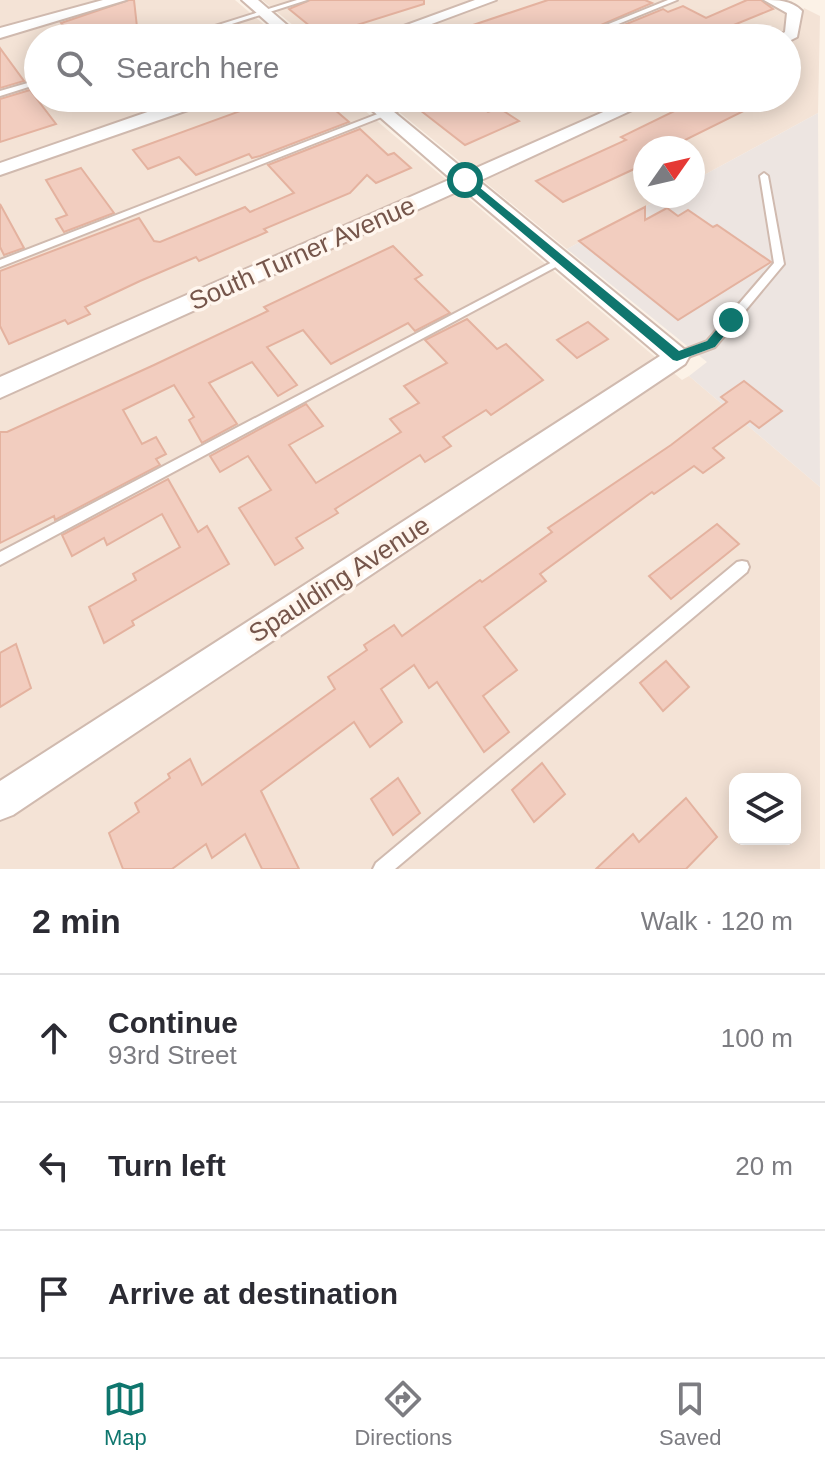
<!DOCTYPE html>
<html lang="en">
<head>
<meta charset="utf-8">
<style>
  :root { --surface:#fff; --page:#f2f2f3; --text:#2b2b33; --muted:#7c7c81; --line:#e1e1e2; --accent:#0f766e }
  body { margin:0; font-family:Arial,sans-serif; background:var(--page); color:var(--text) }
  .controls { position:absolute; right:24px; bottom:24px; display:grid; overflow:hidden; border-radius:16px; box-shadow:0 4px 20px #0003 }
  .controls button { width:72px; height:72px; display:grid; place-items:center; padding:0; border:0; border-bottom:2px solid var(--line); background:var(--surface); color:var(--text); font:40px sans-serif }
  .compass { position:absolute; left:633px; top:136px; width:72px; height:72px; border-radius:50%; background:var(--surface); box-shadow:0 4px 20px #0003; rotate:56deg }
  .stop { position:absolute; width:24px; height:24px; margin:-18px; border:6px solid #0f766e; border-radius:50%; background:#fff }
  .stop.end { background:#0f766e; border-color:#fff; box-shadow:0 2px 8px #0008 }
  .list { margin:0; padding:0; list-style:none }
  h2 { display:flex; justify-content:space-between; align-items:center; height:104px; margin:0; padding:0 32px; font-size:34px }
  h2 small { font-size:26px; font-weight:400; color:var(--muted) }
  .list li { display:grid; grid-template-columns:52px 1fr auto; gap:24px; align-items:center; box-sizing:border-box; height:128px; padding:0 32px; border-top:2px solid var(--line) }
  .list b { display:block; font-size:30px; white-space:nowrap }
  .list p { margin:0; font-size:26px; white-space:nowrap; color:var(--muted) }
  .list em { font-size:26px; font-style:normal; color:var(--muted) }
  .icon { flex:none; width:44px; height:44px; fill:none; stroke:currentColor; stroke-width:2; stroke-linecap:round; stroke-linejoin:round }
  .map { position:relative; flex:none; width:825px; height:869px; overflow:hidden }
  .search { position:absolute; background:var(--surface); box-shadow:0 4px 20px #0003; left:24px; right:24px; top:24px; height:88px; display:flex; align-items:center; gap:20px; box-sizing:border-box; padding:0 28px; border-radius:44px; color:var(--muted); font-size:30px }
  .sheet { height:488px; background:var(--surface) }
  nav { display:flex; justify-content:space-around; align-items:center; box-sizing:border-box; height:112px; border-top:2px solid var(--line); background:var(--surface); font-size:22px; color:var(--muted) }
  nav a { display:grid; justify-items:center; gap:4px }
  nav .on { color:var(--accent) }
  .map>svg:first-child { display:block }
  .residential { fill:#f4e3d6; fill-rule:evenodd }
  .industrial { fill:#ede5e1 }
  .building { fill:#f2cdbf; stroke:#e4b29f; stroke-width:2 }
  .lines { fill:none; stroke-linecap:round; stroke-linejoin:round }
  .service-casing { stroke:#d0baaf; stroke-width:4 }
  .minor-casing { stroke:#d0baaf; stroke-width:4 }
  .service { fill:#fff; fill-rule:evenodd }
  .minor { fill:#fff; fill-rule:evenodd }
  .route { fill:#0f766e }
  .labels { text-anchor:middle; dominant-baseline:central; stroke-width:7; stroke-linejoin:round; paint-order:stroke }
  .street-label { font-size:26px; fill:#76564b; stroke:#fff6ee }
</style>
</head>
<body>
<div class="map">
<svg width="825" height="869" viewBox="0 0 825 869">
  <rect width="100%" height="100%" fill="#fcf2e7"/>
  <g class="residential">
    <path d="M0 0H235L280 38H38V98H350L682 380 689 376 820 487V869H0ZM735 779H795V839H735Z"/>
    <polygon points="262,0 758,0 801,20 804,8 820,16 818,113 693,181 693,148 645,148 645,196 665,196 567,249 382,98 787,98 787,38 309,38"/>
  </g>
  <polygon class="industrial" points="818,113 820,487 689,376 707,362 567,249 665,196 693,196 693,181"/>
  <g class="building">
    <polygon points="129,0 134,0 137,27 99,38 75,38 61,23"/>
    <polygon points="310,0 424,0 424,4 322,36 289,9"/>
    <polygon points="548,0 645,0 652,3 571,38 446,38 446,34"/>
    <polygon points="747,0 761,0 773,9 702,38 656,38 640,29 615,38 592,38 663,9 668,12 683,6 706,18"/>
    <polygon points="0,48 24,81 0,88"/>
    <polygon points="30,90 56,124 0,142 0,99"/>
    <polygon points="276,98 321,98 349,122 260,156 252,158 249,154 196,175 179,157 148,169 133,150"/>
    <polygon points="433,98 468,98 488,112 499,108 519,121 465,145 416,107"/>
    <polygon points="701,98 770,98 669,148 645,148 645,164 563,202 536,181 626,140 621,137"/>
    <polygon points="360,129 388,155 394,153 411,168 376,183 367,175 350,193 264,229 267,232 199,261 196,257 140,281 85,307 90,314 68,324 65,320 9,344 0,326 0,271 139,218 154,241 160,242 245,207 250,212 294,193 268,165"/>
    <polygon points="81,168 114,213 64,232 56,219 67,215 46,180"/>
    <polygon points="0,204 24,248 4,255 0,247"/>
    <polygon points="645,207 645,220 667,208 678,216 688,210 713,227 717,225 771,262 678,320 579,241"/>
    <polygon points="393,246 422,275 415,279 450,313 415,331 408,323 331,364 303,330 267,347 297,385 278,396 252,362 209,383 237,424 202,443 189,420 194,417 174,385 123,410 142,444 156,437 166,454 156,459 160,465 55,520 54,516 0,543 0,432 7,432 154,365 268,311 264,307"/>
    <polygon points="467,319 497,349 506,344 543,380 491,415 486,410 443,437 451,446 425,462 420,455 335,509 338,513 296,538 303,548 275,565 239,508 271,490 248,456 220,472 210,456 306,404 323,426 289,445 316,483 401,432 390,419 419,403 404,386 447,363 425,340"/>
    <polygon points="588,322 608,339 577,358 557,340"/>
    <polygon points="744,381 782,411 759,428 750,421 713,448 724,458 703,473 694,466 654,494 652,492 540,574 546,581 484,627 517,670 483,696 509,732 484,752 437,682 429,688 414,665 381,689 402,722 370,747 354,722 261,791 299,869 262,869 245,834 212,858 206,844 172,869 123,869 109,833 139,812 135,803 170,778 168,774 190,759 202,785 335,689 328,677 367,650 364,645 394,625 402,636 480,580 482,582 552,532 548,528 671,445 727,402 721,397"/>
    <polygon points="168,479 198,532 207,526 229,564 132,621 134,625 104,643 89,607 136,580 133,574 180,547 162,514 107,545 104,538 72,556 62,535"/>
    <polygon points="717,524 739,544 671,599 649,576"/>
    <polygon points="16,644 31,688 0,707 0,653"/>
    <polygon points="666,661 689,687 663,711 640,683"/>
    <polygon points="542,763 565,794 534,822 512,790"/>
    <polygon points="398,778 420,813 393,835 371,799"/>
    <polygon points="686,798 717,837 686,869 596,869 633,834 639,842"/>
  </g>
  <g class="lines">
    <defs>
      <g id="service">
        <polygon points="297,0 307,0 188,38 177,38"/>
        <polygon points="668,0 677,0 584,38 574,38"/>
        <polygon points="38,80 38,84 0,96 0,91"/>
        <polygon points="419,98 430,98 0,267 0,260"/>
        <polygon points="764,173 768,176 784,264 715,347 677,361 673,360 671,357 673,354 707,341 774,263 760,176"/>
        <polygon points="562,257 567,260 565,262 0,565 0,552"/>
        <polygon points="742,561 747,562 749,567 747,572 395,869 373,869 376,863 737,562"/>
      </g>
      <g id="minor">
        <polygon points="103,0 126,0 0,38 0,28"/>
        <polygon points="242,0 258,0 302,38 285,38"/>
        <polygon points="475,0 496,0 394,38 371,38"/>
        <path d="M764 0C778 0 791 0 802 11L797 37 787 42V38H775L785 32 787 13Z"/>
        <polygon points="188,98 214,98 211,102 0,175 0,163"/>
        <polygon points="358,98 377,98 467,172 635,98 658,98 479,181 685,350 689,357 685,364 13,815 0,820 0,781 660,356 463,189 0,398 0,377 451,179"/>
      </g>
    </defs>
    <use href="#service" class="service-casing"/>
    <use href="#minor" class="minor-casing"/>
    <use href="#service" class="service"/>
    <use href="#minor" class="minor"/>
  </g>
  <polygon class="route" points="462,178 468,178 679,351 707,341 727,317 737,320 715,347 677,361 673,360 462,182"/>
  <g class="labels">
    <g class="street-label">
      <text transform="translate(302 253) rotate(-24)">South Turner Avenue</text>
      <text transform="translate(339 579) rotate(-33)">Spaulding Avenue</text>
    </g>
  </g>
</svg>
<div class="controls">
<button><svg class="icon" aria-label="layers" viewBox="0 0 24 24"><path d="M12 4l9 5-9 5-9-5zM3 14l9 5 9-5"/></svg></button>
</div>
<svg class="compass" viewBox="-18 -18 36 36"><path d="M0-13l5 13h-10z" fill="#e53935"/><path d="M0 13l5-13h-10z" fill="#7c7c81"/></svg>
<div class="stop" style="left:465px;top:180px"></div>
<div class="stop end" style="left:731px;top:320px"></div>
<div class="search"><svg class="icon" aria-label="search" viewBox="0 0 24 24"><circle cx="10" cy="10" r="6"/><path d="M15 15l6 6"/></svg>Search here</div>
</div>
<section class="sheet">
<h2>2 min<small>Walk · 120 m</small></h2>
<ul class="list">
<li><svg class="icon" aria-label="ahead" viewBox="0 0 24 24"><path d="M12 20V5M6 11l6-6 6 6"/></svg><div><b>Continue</b><p>93rd Street</p></div><em>100 m</em></li>
<li><svg class="icon" aria-label="left" viewBox="0 0 24 24"><path d="M17 20v-9H6M10 6l-5 5 5 5"/></svg><div><b>Turn left</b></div><em>20 m</em></li>
<li><svg class="icon" aria-label="arrive" viewBox="0 0 24 24"><path d="M6 21V4h12l-3 4 3 4H6"/></svg><div><b>Arrive at destination</b></div></li>
</ul>
</section>
<nav>
<a class="on"><svg class="icon" aria-label="map" viewBox="0 0 24 24"><path d="M3 6l6-2 6 2 6-2v14l-6 2-6-2-6 2zM9 4v14M15 6v14"/></svg>Map</a>
<a><svg class="icon" aria-label="directions" viewBox="0 0 24 24"><path d="M12 3l9 9-9 9-9-9zM9 14v-3h6M13 9l2 2-2 2"/></svg>Directions</a>
<a><svg class="icon" aria-label="saved" viewBox="0 0 24 24"><path d="M7 4h10v16l-5-4-5 4z"/></svg>Saved</a>
</nav>
</body>
</html>
